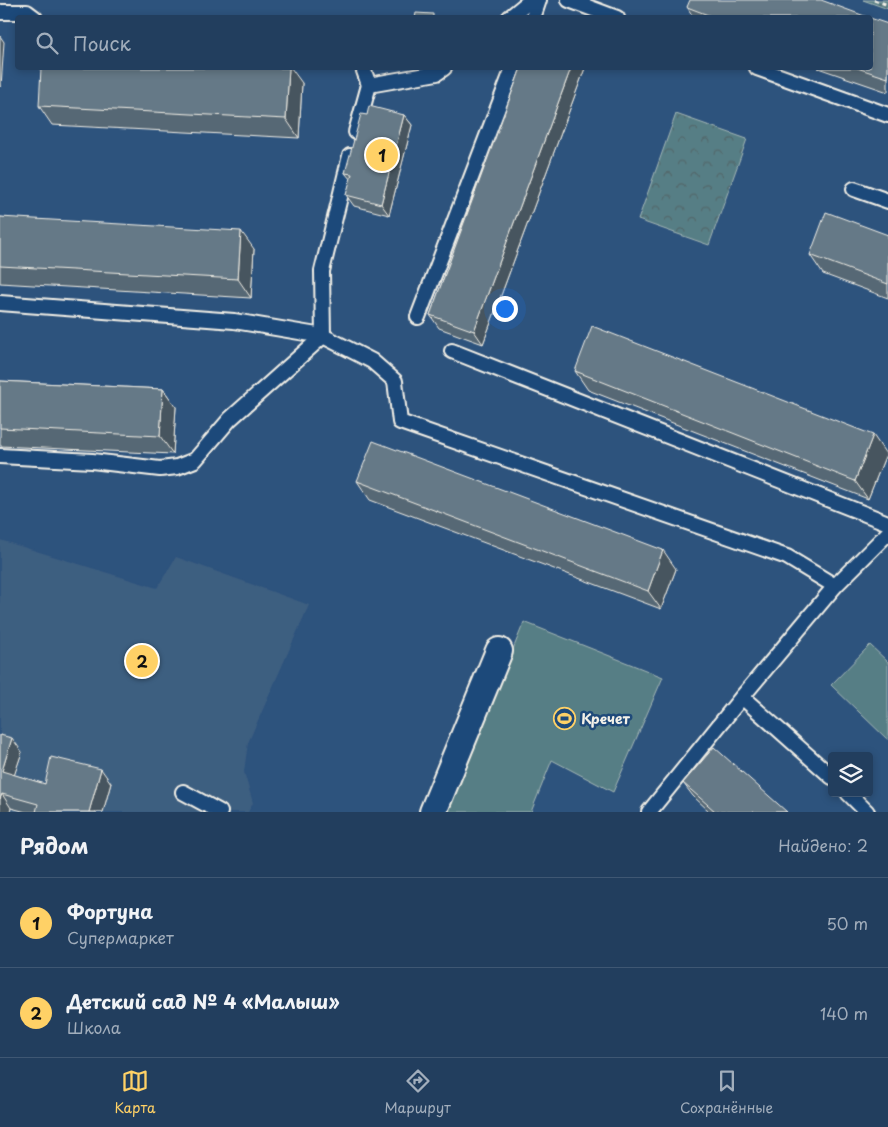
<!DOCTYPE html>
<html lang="ru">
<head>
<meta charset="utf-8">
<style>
  :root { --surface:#223e5e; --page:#2a4564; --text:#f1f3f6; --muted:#a2aebc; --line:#3f5773; --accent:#ffd166 }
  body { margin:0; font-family:"Playpen Sans",sans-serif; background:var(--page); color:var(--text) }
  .controls { position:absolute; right:15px; bottom:15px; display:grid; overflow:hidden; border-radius:5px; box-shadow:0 2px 8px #0003 }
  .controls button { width:45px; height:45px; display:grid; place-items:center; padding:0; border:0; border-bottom:1px solid var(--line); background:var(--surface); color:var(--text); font:25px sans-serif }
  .you { position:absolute; left:504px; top:308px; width:18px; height:18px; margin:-12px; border:4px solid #fff; border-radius:50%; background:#1a73e8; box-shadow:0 0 0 8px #1a73e833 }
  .badge { display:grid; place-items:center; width:32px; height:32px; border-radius:50%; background:var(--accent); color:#111; font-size:16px; font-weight:700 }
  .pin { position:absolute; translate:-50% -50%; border:2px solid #fff; box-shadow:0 1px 5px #0006 }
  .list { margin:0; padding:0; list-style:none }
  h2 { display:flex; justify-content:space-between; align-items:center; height:65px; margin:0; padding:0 20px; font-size:21px }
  h2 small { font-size:16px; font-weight:400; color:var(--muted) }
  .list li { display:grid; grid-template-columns:32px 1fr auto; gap:15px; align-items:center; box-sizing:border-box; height:90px; padding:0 20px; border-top:1px solid var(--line) }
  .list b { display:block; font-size:19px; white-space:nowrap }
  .list p { margin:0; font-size:16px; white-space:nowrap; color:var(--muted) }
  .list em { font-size:16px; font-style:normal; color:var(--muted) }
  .icon { flex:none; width:28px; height:28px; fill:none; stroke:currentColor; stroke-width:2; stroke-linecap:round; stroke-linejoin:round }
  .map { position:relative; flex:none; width:888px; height:812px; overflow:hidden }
  .search { position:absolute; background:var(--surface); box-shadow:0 2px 8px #0003; left:15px; right:15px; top:15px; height:55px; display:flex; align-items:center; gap:12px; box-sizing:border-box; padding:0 18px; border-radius:5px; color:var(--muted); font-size:19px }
  .sheet { height:245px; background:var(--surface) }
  nav { display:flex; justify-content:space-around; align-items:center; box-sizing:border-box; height:70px; border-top:1px solid var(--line); background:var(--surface); font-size:14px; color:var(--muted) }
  nav a { display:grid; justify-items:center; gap:2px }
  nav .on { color:var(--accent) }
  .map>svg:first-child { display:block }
  .built { fill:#3e5e80 }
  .forest { fill:url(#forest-crowns); stroke:#a6b8b6 }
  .pitch { fill:#577e85; stroke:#a6b8b6 }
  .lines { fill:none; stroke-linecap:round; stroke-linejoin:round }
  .service-casing { stroke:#f4f1e8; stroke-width:18 }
  .minor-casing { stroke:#f4f1e8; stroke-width:30 }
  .path { stroke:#f4f1e8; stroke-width:3; stroke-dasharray:4 4; stroke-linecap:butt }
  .service { stroke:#1f4a7a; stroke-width:14 }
  .minor { stroke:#1f4a7a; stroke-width:26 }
  .wall { fill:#576874; stroke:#f4f1e8 }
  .shaded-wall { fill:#47555e; stroke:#f4f1e8 }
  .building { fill:#657987; stroke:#f4f1e8 }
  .labels { text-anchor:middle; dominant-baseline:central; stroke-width:5; stroke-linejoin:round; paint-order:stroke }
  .poi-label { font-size:14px; font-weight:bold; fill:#f4f1e8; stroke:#1f4a7a; text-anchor:start }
</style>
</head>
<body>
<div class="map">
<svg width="888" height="812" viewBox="0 0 888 812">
  <defs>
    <pattern id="forest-crowns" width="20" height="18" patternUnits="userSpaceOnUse" patternTransform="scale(1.25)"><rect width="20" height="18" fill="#577e85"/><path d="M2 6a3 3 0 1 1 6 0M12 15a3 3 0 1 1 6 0" fill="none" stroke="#516669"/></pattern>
  </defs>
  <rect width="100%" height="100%" fill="#2d537d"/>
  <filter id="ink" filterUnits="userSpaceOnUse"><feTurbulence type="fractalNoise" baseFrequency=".02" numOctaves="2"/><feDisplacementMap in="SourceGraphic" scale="10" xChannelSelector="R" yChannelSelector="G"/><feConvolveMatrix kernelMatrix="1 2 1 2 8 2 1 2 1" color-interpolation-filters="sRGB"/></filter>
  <g filter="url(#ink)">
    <polygon class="built" points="0,540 157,588 176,557 309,605 248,743 244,772 253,803 248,812 0,812"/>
    <g class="forest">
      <polygon points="863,0 888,0 888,9"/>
      <polygon points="676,114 747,139 709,245 638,220"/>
    </g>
    <g class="pitch">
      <polygon points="524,622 663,677 613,792 552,760 531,812 447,812"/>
      <polygon points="870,645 888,662 888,740 831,685"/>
    </g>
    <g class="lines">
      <defs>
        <g id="service">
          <polyline points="569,0 617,18"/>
          <polyline points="0,12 27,12 35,18"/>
          <polyline points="509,18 531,0"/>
          <polyline points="533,18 539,0"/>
          <polyline points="363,68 369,85"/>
          <polyline points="757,68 888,115"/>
          <polyline points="356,132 369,85 437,73 444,68"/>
          <polyline points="854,189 888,201"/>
          <polyline points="0,303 234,321 323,336 372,361 395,381 400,422 787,557 835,586"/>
          <polyline points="418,317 513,68"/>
          <polyline points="452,351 888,523"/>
          <polyline points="0,456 92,461 160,469 177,467 195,460 230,419 323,336 322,271 350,156"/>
          <polyline points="742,697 835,586 888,533"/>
          <polyline points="183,792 220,812"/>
          <polyline points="848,793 867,812"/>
          <polyline points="649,812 742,697 832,777"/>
        </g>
        <polyline id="minor" points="433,812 499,651"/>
      </defs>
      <use href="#service" class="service-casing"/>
      <use href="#minor" class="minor-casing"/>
      <polyline class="path" points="874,0 888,5"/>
      <use href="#service" class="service"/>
      <use href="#minor" class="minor"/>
    </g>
    <g class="wall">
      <polygon points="687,7 870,18 694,18"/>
      <polygon points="888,24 888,92 818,68 870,68"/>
      <polygon points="521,68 585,68 483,344 439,328 430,315"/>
      <polygon points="302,83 299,138 52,125 39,106"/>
      <polygon points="367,115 404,115 412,125 389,215 354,206 346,195 351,180 345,173"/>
      <polygon points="0,217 254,249 251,298 0,283"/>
      <polygon points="888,235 888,298 823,274 810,255"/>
      <polygon points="575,371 886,454 868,499 588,390"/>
      <polygon points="0,381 163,389 176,407 173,454 0,446"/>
      <polygon points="357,481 676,569 661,609 370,500"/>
      <polygon points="0,735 22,752 14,775 45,784 111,783 103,812 26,812 11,808 10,812 0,812"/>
      <polygon points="683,783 787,812 710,812 693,796"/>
    </g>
    <g class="shaded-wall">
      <polygon points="0,36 4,42 1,87 0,86"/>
      <polygon points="289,68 291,68 302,83 299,138 286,119"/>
      <polygon points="571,68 585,68 483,344 474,331"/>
      <polygon points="404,115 412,125 389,215 381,204"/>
      <polygon points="241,231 254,249 251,298 238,279"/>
      <polygon points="163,389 176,407 173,454 160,436"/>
      <polygon points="873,435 886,454 868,499 855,481"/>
      <polygon points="663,550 676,569 661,609 648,591"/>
      <polygon points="12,738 22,752 11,785 2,771"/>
      <polygon points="101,769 111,783 103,812 89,812"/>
      <polygon points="2,794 11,808 10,812 0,812 0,799"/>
    </g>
    <g class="building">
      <polygon points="690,0 821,0 870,18 716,18 687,7"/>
      <polygon points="416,13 433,14 433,18 415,18"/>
      <polygon points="870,18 888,24 888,78 857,68 870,68"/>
      <polygon points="41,68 289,68 286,119 39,106"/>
      <polygon points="521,68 571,68 474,331 430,315"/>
      <polygon points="369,106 404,115 381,204 346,195 352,174 345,173 361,114 367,115"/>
      <polygon points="826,212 888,235 888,284 810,255"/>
      <polygon points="0,217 241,231 238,279 0,266"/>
      <polygon points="592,326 873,435 855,481 575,371"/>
      <polygon points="0,381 163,389 160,436 0,428"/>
      <polygon points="373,441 663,550 648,591 357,481"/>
      <polygon points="0,735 12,738 2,771 45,784 51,757 101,769 89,812 36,812 38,804 2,794 0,799"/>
      <polygon points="714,747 787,812 716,812 683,783"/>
    </g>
  </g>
  <defs>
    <symbol id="stadium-ring" viewBox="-11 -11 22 22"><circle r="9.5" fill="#1f4a7a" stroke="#ffd166" stroke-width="1.5"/><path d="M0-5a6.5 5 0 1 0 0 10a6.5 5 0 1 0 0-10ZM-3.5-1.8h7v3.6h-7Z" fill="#ffd166"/></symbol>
  </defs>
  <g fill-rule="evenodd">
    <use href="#stadium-ring" x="552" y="706" width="25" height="25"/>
  </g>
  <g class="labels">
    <g class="poi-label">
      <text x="581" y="718">Кречет</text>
    </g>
  </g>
</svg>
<div class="controls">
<button><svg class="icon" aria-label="layers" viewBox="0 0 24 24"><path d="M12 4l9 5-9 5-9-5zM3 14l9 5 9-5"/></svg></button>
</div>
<div class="you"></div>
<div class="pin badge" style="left:382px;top:155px">1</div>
<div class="pin badge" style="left:142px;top:661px">2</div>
<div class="search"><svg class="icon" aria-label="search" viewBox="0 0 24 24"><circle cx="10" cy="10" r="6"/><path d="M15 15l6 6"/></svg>Поиск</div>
</div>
<section class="sheet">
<h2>Рядом<small>Найдено: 2</small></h2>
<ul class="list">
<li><span class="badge">1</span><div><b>Фортуна</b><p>Супермаркет</p></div><em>50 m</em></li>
<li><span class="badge">2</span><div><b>Детский сад № 4 «Малыш»</b><p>Школа</p></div><em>140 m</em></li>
</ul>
</section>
<nav>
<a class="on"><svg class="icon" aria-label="map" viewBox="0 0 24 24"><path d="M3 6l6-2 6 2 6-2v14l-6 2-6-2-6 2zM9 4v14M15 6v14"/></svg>Карта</a>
<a><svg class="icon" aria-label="directions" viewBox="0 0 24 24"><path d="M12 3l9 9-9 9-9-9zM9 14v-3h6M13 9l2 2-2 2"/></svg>Маршрут</a>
<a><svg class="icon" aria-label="saved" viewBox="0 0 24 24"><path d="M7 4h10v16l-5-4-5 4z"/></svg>Сохранённые</a>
</nav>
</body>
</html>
